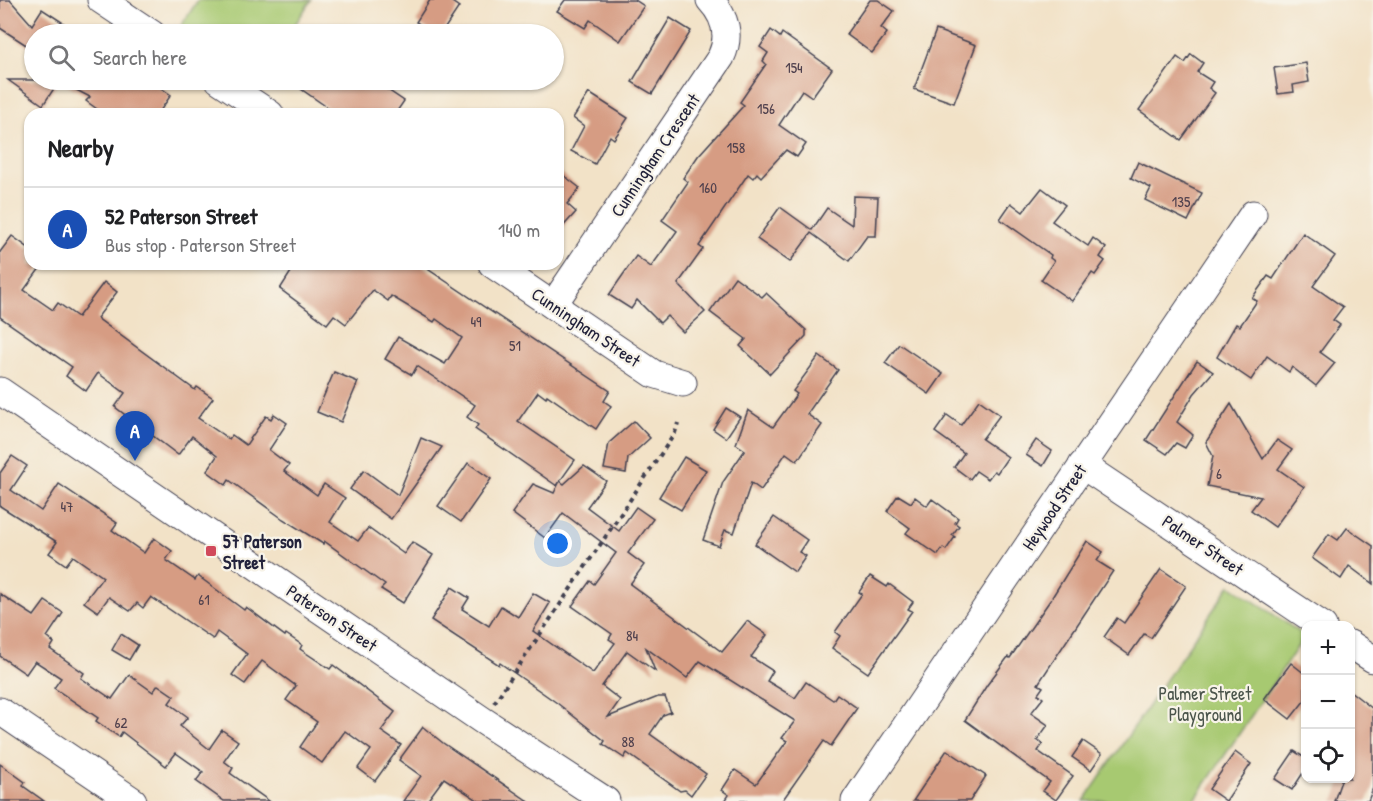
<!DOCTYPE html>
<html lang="en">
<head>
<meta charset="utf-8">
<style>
  :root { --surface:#fff; --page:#f6f6f6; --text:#202124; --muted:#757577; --line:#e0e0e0; --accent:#7c3aed }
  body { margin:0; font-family:"Patrick Hand",sans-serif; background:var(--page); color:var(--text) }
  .controls { position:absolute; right:18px; bottom:18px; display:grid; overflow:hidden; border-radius:12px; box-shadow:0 2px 4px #0004 }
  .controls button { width:54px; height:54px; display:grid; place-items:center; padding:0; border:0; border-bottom:2px solid var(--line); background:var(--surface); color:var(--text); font:30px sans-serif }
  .you { position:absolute; left:558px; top:544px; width:21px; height:21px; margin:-15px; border:4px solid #fff; border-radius:50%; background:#1a73e8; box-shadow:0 0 0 9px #1a73e833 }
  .badge { display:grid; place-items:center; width:39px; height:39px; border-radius:50%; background:var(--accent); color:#fff; font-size:20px; font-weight:700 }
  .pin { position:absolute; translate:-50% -50px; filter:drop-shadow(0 2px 3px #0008) }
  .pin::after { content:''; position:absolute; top:32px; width:21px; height:18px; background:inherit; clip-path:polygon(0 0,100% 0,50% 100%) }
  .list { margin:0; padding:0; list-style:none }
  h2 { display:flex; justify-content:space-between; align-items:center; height:78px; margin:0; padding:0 24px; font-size:26px }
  h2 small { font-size:20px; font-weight:400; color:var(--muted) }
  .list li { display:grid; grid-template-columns:39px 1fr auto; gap:18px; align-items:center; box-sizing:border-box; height:84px; padding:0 24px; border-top:2px solid var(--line) }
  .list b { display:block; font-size:22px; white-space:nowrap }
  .list p { margin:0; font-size:20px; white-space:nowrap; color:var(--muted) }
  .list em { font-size:20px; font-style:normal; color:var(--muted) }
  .icon { flex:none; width:33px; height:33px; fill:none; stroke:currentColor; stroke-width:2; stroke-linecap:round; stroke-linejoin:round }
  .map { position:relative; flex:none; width:1373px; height:801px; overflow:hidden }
  .search { position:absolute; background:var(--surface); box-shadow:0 2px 4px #0004; left:24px; top:24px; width:540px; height:66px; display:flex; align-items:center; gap:15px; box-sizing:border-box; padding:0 21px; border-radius:33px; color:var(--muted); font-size:22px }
  .panel { position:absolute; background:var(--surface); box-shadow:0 2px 4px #0004; left:24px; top:108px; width:540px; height:162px; border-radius:18px }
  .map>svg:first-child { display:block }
  .green { fill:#a7c971; stroke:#647656; stroke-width:1.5 }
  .building { fill:#d69c83 }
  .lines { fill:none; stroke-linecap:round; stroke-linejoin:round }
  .minor-casing { stroke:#413f50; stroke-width:29 }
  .path { stroke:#413f50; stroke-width:4; stroke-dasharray:4.5 4.5; stroke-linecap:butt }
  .minor { stroke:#fff; stroke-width:27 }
  .poi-dot { fill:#d1495b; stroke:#f7f3e8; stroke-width:2 }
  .labels { text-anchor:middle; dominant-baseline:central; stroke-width:4.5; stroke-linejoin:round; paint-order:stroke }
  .number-label { font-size:15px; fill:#4f404d }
  .street-label { font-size:18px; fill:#22223b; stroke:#f7f3e8 }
  .poi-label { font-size:18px; font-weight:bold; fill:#22223b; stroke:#f7f3e8; text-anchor:start }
  .park-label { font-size:18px; fill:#4a544b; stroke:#f7f3e8 }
</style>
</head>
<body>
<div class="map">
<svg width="1373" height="801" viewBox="0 0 1373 801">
  <rect width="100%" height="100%" fill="#f7f3e8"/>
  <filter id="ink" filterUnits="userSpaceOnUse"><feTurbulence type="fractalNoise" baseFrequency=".0167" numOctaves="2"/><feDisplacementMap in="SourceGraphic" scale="12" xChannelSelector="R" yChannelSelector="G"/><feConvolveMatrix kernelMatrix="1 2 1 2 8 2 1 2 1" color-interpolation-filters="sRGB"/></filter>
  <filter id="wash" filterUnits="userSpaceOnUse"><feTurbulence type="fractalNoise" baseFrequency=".008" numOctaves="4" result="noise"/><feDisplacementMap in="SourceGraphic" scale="24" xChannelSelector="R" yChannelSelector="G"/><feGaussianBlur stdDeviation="1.35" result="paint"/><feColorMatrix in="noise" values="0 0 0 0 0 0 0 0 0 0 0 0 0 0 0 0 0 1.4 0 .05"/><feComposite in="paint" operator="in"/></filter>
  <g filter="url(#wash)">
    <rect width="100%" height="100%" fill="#f2e2c7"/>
    <g class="green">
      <polygon points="198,0 311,0 289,34 194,34 181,26"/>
      <polygon points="1230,585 1305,636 1194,801 1084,801"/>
    </g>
    <g id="blocks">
      <g class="building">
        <polygon points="0,0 10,0 32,25 42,9 65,24 58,34 34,34 34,50 0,28"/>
        <polygon points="430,0 449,0 459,7 441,34 435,34 416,22"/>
        <polygon points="565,0 635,0 644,6 620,41 590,20 585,28 557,11"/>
        <polygon points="870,0 878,0 894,11 881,28 887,33 872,53 846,34"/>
        <polygon points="670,18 691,31 652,94 632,82"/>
        <polygon points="771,30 780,37 782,33 832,69 812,97 802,90 779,125 806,144 797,157 786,150 761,177 757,173 753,178 748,174 699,246 703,249 678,284 705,312 683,332 667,316 660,323 637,300 631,309 609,295 636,256 651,267 677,231 662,220 688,182 683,178 698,156 744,105 740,102 766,64 763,61 768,53 760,47"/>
        <polygon points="936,30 976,45 954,103 914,89"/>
        <polygon points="1191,54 1203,63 1197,72 1213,82 1209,88 1215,93 1181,140 1139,110 1177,57 1185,63"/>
        <polygon points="1306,63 1309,82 1293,85 1294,92 1278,94 1274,68"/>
        <polygon points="8,80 149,80 171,95 158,114 104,114 86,101 90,97 59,81 43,105"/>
        <polygon points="288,80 373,80 404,101 395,114 337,114"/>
        <polygon points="589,93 628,118 614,139 610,136 595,164 571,151 584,126 573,118"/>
        <polygon points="1138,162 1202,193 1188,221 1145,200 1151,188 1131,178"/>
        <polygon points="558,171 580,188 567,204 576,212 558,232"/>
        <polygon points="1042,188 1065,205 1052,221 1088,246 1093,238 1106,248 1100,257 1105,261 1095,275 1092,273 1072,301 1041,280 1054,261 1050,258 1051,255 1000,219 1011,203 1023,212"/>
        <polygon points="853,196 878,197 876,236 867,236 849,261 811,233 790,262 757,239 780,207 812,230 827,208 852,225"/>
        <polygon points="1303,233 1335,256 1313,286 1343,307 1333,320 1340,325 1320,352 1335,363 1316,386 1292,367 1289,372 1267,356 1251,380 1217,357 1236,324 1240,326 1257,301 1252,298 1268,276 1273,279"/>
        <polygon points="12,236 30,249 30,264 43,264 24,290 53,310 58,303 78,317 104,282 117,292 97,318 195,390 197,387 213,398 198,418 229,439 232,435 246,445 266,416 271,419 274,414 287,423 269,450 289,465 284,471 317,495 324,484 345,498 330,522 358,541 368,528 404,554 412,542 433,555 403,603 381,589 385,585 324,541 323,544 283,519 229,480 226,485 207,471 217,456 192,436 178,455 115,407 125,393 98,373 86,391 66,376 72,367 0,317 0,252"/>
        <polygon points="296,264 420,264 610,391 604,401 611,406 596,429 547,395 546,398 538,392 518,421 575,460 560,481 564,484 584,466 606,481 587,507 619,531 636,507 653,519 628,553 644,565 630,584 722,652 747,621 767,635 751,657 773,671 767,681 795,698 806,682 833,700 837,694 857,708 831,746 824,741 782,801 725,801 729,795 722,790 735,770 756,784 787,741 782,738 795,721 700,661 687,678 646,648 655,671 627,651 602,686 620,700 608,717 658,697 665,697 671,712 663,715 650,734 706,774 691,795 685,790 680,791 627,753 624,758 603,744 605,741 557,703 500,663 499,665 431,620 452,587 469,598 462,609 489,626 501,606 518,617 533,593 550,603 533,631 593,673 615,643 609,639 612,634 572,606 590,581 594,584 616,553 563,513 545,538 512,513 533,484 554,493 560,481 557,486 475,429 478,425 467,417 475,405 417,366 412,375 385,359 398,337 445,364 462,338 436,319 434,322 391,296 388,301 373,290 346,324 334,315 327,324 280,289"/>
        <polygon points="735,277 762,297 766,293 806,330 806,336 770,374 740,346 746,339 710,312"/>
        <polygon points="899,344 943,374 929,394 885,363"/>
        <polygon points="819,356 838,370 807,414 822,425 797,461 786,453 761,490 751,483 734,533 725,530 719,546 703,540 723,482 745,450 736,444 748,410 773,427 797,394 793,391"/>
        <polygon points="1197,361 1213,372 1194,394 1177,422 1193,435 1185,448 1176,443 1167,454 1146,440"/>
        <polygon points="334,372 358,382 341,422 317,412"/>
        <polygon points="979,400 1000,415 982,439 1008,457 997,473 994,471 988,479 976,471 970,479 954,467 964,453 935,432 947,415 961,425"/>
        <polygon points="1231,404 1263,459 1277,440 1292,450 1278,469 1304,487 1275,527 1251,510 1261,497 1207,486 1213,456 1206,442"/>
        <polygon points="726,408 740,417 726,438 713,429"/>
        <polygon points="634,421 650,438 628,458 626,473 604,469 609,443"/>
        <polygon points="421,438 442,447 391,519 350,489 364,470 398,495"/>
        <polygon points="1036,440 1052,451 1043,466 1026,455"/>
        <polygon points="12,456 27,466 11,490 41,511 59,484 117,523 112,530 144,553 154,538 172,551 166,560 195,580 198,576 244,610 246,607 285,636 286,634 302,645 300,649 330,669 333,665 395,712 381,731 401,745 375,781 358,768 371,750 345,731 322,763 300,747 317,722 286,700 296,686 262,661 245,684 232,675 247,654 217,632 213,639 151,597 143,608 137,603 130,611 109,597 98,612 84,602 103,577 73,556 66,565 49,553 57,542 0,506 0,473"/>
        <polygon points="684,457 706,470 681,510 659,497"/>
        <polygon points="468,463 491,479 461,522 438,506"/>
        <polygon points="898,495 911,503 915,497 927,506 932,499 958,518 955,523 959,526 952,535 955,537 946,550 943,548 938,555 906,533 910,528 887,511"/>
        <polygon points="774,517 807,540 799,552 806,556 795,572 755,544"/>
        <polygon points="1347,528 1373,546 1373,584 1349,566 1341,579 1312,558 1329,534 1338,540"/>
        <polygon points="1087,541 1103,552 1097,561 1113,571 1038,684 1043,687 1038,694 1043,698 1031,713 1048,725 1037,740 1043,744 1038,751 1073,776 1056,800 1043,791 1050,782 965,720 987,685 1008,657 1010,658 1051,599"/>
        <polygon points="1161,569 1186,586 1151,638 1144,634 1129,655 1104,637 1117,618 1124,623"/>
        <polygon points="870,576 887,587 889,584 913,602 908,609 912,611 868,673 832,648 840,636 835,632 862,594 859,592"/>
        <polygon points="0,594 34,616 45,601 63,613 47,637 54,643 50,649 84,673 81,678 112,699 129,675 153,692 158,685 174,696 169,703 188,717 180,726 209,749 222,730 238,741 224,761 233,768 230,773 269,801 224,801 196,781 203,772 176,753 166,766 122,732 119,737 96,721 98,718 54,688 61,678 35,661 26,674 0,656"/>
        <polygon points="121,634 138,645 129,660 112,650"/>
        <polygon points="1291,663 1305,674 1305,700 1290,719 1264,699"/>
        <polygon points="1350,691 1373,709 1373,788 1368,801 1334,801 1342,778 1350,778"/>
        <polygon points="423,727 443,743 528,801 479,801 444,778 427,801 403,801 421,776 399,760"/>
        <polygon points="1083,741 1102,754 1091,770 1072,757"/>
        <polygon points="947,750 986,776 970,801 913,801"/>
        <polygon points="1294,751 1305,758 1305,770 1292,790 1275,779"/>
        <polygon points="1235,752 1251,764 1226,801 1209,789"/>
        <polygon points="0,764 25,782 23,786 44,801 0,801"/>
      </g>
    </g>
  </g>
  <g filter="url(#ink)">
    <use href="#blocks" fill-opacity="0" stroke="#413f50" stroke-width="1.5"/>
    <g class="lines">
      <defs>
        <g id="minor">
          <polyline points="101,0 152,34"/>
          <polyline points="219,80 270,114"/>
          <polyline points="492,264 654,374 683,383"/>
          <path d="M553 305 721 57C731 36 726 17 710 0"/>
          <polyline points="0,391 482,720 606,801"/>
          <polyline points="1082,465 1323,626"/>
          <polyline points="1350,644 1373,659"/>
          <polyline points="0,711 133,801"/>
          <polyline points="855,801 1253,214"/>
        </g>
      </defs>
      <use href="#minor" class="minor-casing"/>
      <polyline class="path" points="494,703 675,433 678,423"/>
      <use href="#minor" class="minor"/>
    </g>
  </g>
  <rect class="poi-dot" x="205" y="545" width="12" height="12" rx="3"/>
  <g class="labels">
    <g class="number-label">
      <text x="794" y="67">154</text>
      <text x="766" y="108">156</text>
      <text x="736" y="147">158</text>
      <text x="708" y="187">160</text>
      <text x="1181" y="201">135</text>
      <text x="476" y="321">49</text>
      <text x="515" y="345">51</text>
      <text x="1219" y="473">6</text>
      <text x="67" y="506">47</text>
      <text x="204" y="599">61</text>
      <text x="632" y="635">84</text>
      <text x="121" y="722">62</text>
      <text x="628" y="741">88</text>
    </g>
    <g class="street-label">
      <text transform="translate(655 155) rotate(-56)">Cunningham Crescent</text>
      <text transform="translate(586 327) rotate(34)">Cunningham Street</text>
      <text transform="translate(1054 507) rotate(-56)">Heywood Street</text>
      <text transform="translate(1203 545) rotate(34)">Palmer Street</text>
      <text transform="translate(332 618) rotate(34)">Paterson Street</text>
    </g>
    <g class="poi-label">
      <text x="223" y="541">57 Paterson<tspan x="223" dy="21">Street</tspan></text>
    </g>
    <g class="park-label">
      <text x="1205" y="693">Palmer Street<tspan x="1205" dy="21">Playground</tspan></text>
    </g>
  </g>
</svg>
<div class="controls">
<button>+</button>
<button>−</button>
<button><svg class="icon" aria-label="locate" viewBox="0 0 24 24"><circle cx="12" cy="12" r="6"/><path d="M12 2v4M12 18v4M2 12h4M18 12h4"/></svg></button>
</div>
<div class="you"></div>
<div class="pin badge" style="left:135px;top:461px;background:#1a4fb4">A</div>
<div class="search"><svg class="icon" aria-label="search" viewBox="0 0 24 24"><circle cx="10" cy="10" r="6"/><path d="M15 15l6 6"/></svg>Search here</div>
<section class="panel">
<h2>Nearby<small></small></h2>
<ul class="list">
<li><span class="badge" style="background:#1a4fb4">A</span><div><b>52 Paterson Street</b><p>Bus stop · Paterson Street</p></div><em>140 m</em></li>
</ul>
</section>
</div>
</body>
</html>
